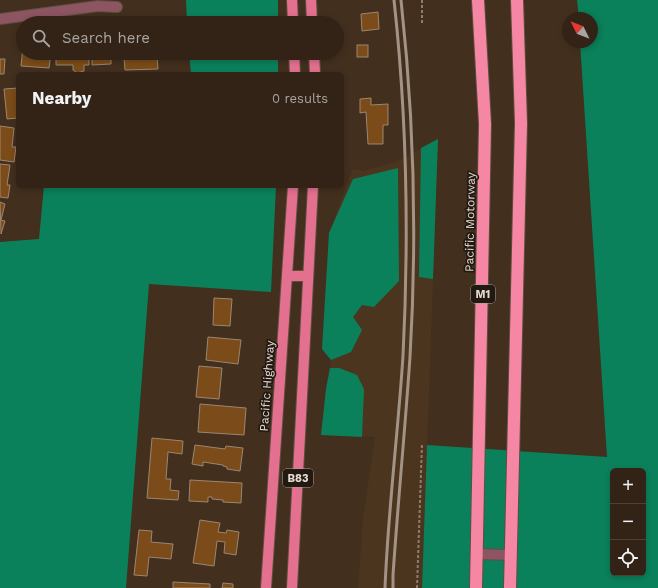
<!DOCTYPE html>
<html lang="en">
<head>
<meta charset="utf-8">
<style>
  :root { --surface:#322316; --page:#3a2b1f; --text:#f1f3f6; --muted:#a8a4a1; --line:#4d4035 }
  body { margin:0; font-family:"Work Sans",sans-serif; background:var(--page); color:var(--text) }
  .controls { position:absolute; right:12px; bottom:12px; display:grid; overflow:hidden; border-radius:6px; box-shadow:0 2px 6px #0003 }
  .controls button { width:36px; height:36px; display:grid; place-items:center; padding:0; border:0; border-bottom:1px solid var(--line); background:var(--surface); color:var(--text); font:20px sans-serif }
  .compass { position:absolute; left:562px; top:12px; width:36px; height:36px; border-radius:50%; background:var(--surface); box-shadow:0 2px 6px #0003; rotate:313deg }
  .list { margin:0; padding:0; list-style:none }
  h2 { display:flex; justify-content:space-between; align-items:center; height:52px; margin:0; padding:0 16px; font-size:17px }
  h2 small { font-size:13px; font-weight:400; color:var(--muted) }
  .icon { flex:none; width:22px; height:22px; fill:none; stroke:currentColor; stroke-width:2; stroke-linecap:round; stroke-linejoin:round }
  .map { position:relative; flex:none; width:658px; height:588px; overflow:hidden }
  .search { position:absolute; background:var(--surface); box-shadow:0 2px 6px #0003; left:16px; top:16px; width:328px; height:44px; display:flex; align-items:center; gap:10px; box-sizing:border-box; padding:0 14px; border-radius:22px; color:var(--muted); font-size:15px }
  .panel { position:absolute; background:var(--surface); box-shadow:0 2px 6px #0003; left:16px; top:72px; width:328px; height:116px; border-radius:6px }
  .map>svg:first-child { display:block }
  .built { fill:#4c351e }
  .forest { fill:#0b815b; fill-rule:evenodd }
  .building { fill:#7b4c19; stroke:#9c8672 }
  .lines { fill:none; stroke-linecap:round; stroke-linejoin:round }
  .minor-casing { stroke:#604e3e; stroke-width:12 }
  .major-casing { stroke:#604e3e; stroke-width:12 }
  .highway-casing { stroke:#604e3e; stroke-width:14 }
  .path { stroke:#8d7d6f; stroke-width:2; stroke-dasharray:3 2; stroke-linecap:butt }
  .minor { stroke:#8d5462; stroke-width:10 }
  .major { stroke:#e47090; stroke-width:10 }
  .highway { stroke:#f687a4; stroke-width:12 }
  .rail { stroke:#a29386; stroke-width:3 }
  .labels { text-anchor:middle; dominant-baseline:central; stroke-width:3.5; stroke-linejoin:round; paint-order:stroke }
  .shield { fill:#221912; stroke:#aba096; stroke-width:1 }
  .shield-label { font-size:11px; font-weight:bold; fill:#e6dacf }
  .street-label { font-size:12px; fill:#e6dacf; stroke:#221912 }
</style>
</head>
<body>
<div class="map">
<svg width="658" height="588" viewBox="0 0 658 588">
  <rect width="100%" height="100%" fill="#422f1e"/>
  <polygon class="built" points="438,139 422,588 358,588 363,519 375,437 321,435 326,389 331,360 329,233 353,169 364,171 396,162"/>
  <g class="forest">
    <polygon points="186,0 278,0 278,23 187,23"/>
    <path d="M577 0H658V588H422L427 445 607 457 580 42H592V18H579ZM613 471H643V573H613Z"/>
    <polygon points="189,53 278,53 278,74 191,74"/>
    <polygon points="438,139 433,279 419,277 421,148"/>
    <polygon points="398,168 399,281 374,307 362,305 353,317 362,330 351,352 331,360 322,349 329,233 353,179"/>
    <polygon points="44,186 276,186 271,292 149,284 126,588 0,588 0,242 39,239"/>
    <polygon points="330,368 339,368 357,375 364,389 362,437 321,435 326,389"/>
  </g>
  <g class="building">
    <polygon points="378,12 379,29 362,31 361,14"/>
    <rect x="357" y="45" width="11" height="12"/>
    <polygon points="23,46 23,53 51,53 49,68 21,66"/>
    <polygon points="56,53 89,53 89,65 84,65 84,71 77,73 73,70 73,65 56,65"/>
    <polygon points="92,53 121,53 121,59 111,59 111,64 92,65"/>
    <polygon points="135,53 157,53 158,69 125,70 124,58 135,58"/>
    <polygon points="0,59 5,59 4,74 0,74"/>
    <polygon points="18,88 18,118 7,119 4,89"/>
    <polygon points="371,98 371,105 388,104 388,125 383,125 383,144 368,144 366,112 360,113 360,99"/>
    <polygon points="0,126 14,128 12,147 16,147 14,162 0,160"/>
    <polygon points="0,164 10,165 7,185 10,185 8,198 0,197"/>
    <polygon points="0,202 5,204 1,220 5,221 1,234"/>
    <polygon points="214,298 232,299 230,326 213,325"/>
    <polygon points="208,337 241,340 238,364 206,360"/>
    <polygon points="199,366 222,368 219,399 196,397"/>
    <polygon points="200,404 246,408 244,435 198,432"/>
    <polygon points="152,438 183,441 182,454 168,452 166,479 171,479 170,490 179,491 178,500 147,498"/>
    <polygon points="195,445 225,449 226,446 243,448 240,471 227,469 227,467 223,466 223,465 203,462 203,466 192,464"/>
    <polygon points="190,480 242,483 241,503 223,502 223,500 212,499 212,497 208,497 208,502 189,501"/>
    <polygon points="200,520 220,523 218,532 226,533 227,530 239,532 236,555 224,553 225,542 217,541 214,566 193,563"/>
    <polygon points="139,530 152,531 151,542 173,544 171,559 149,557 147,576 134,575"/>
    <polygon points="173,582 210,584 210,588 173,588"/>
    <polygon points="223,583 233,584 233,588 222,588"/>
  </g>
  <g class="lines">
    <defs>
      <g id="minor">
        <polyline points="0,19 98,6 117,7"/>
        <polyline points="477,554 511,555"/>
      </g>
      <g id="major">
        <polyline points="292,0 293,23"/>
        <polyline points="311,0 312,23"/>
        <polyline points="294,53 295,74"/>
        <polyline points="314,53 315,74"/>
        <polyline points="287,276 308,276"/>
        <polyline points="266,588 293,186"/>
        <polyline points="292,588 313,186"/>
      </g>
      <g id="highway">
        <polyline points="476,588 485,124 478,0"/>
        <polyline points="510,588 521,123 517,0"/>
      </g>
    </defs>
    <use href="#minor" class="minor-casing"/>
    <use href="#major" class="major-casing"/>
    <use href="#highway" class="highway-casing"/>
    <g class="path">
      <polyline points="422,0 422,24"/>
      <polyline points="417,588 422,444"/>
    </g>
    <use href="#minor" class="minor"/>
    <use href="#major" class="major"/>
    <use href="#highway" class="highway"/>
    <g class="rail">
      <path d="M385 588C388 511 398 433 403 356 409 237 407 118 394 0"/>
      <path d="M393 588V575C398 502 405 430 410 357 417 239 414 118 401 0"/>
    </g>
  </g>
  <g class="labels">
    <g class="shield">
      <rect x="471" y="285" width="24" height="18" rx="3"/>
      <rect x="283" y="469" width="30" height="18" rx="3"/>
    </g>
    <g class="shield-label">
      <text x="483" y="294">M1</text>
      <text x="298" y="478">B83</text>
    </g>
    <g class="street-label">
      <text transform="translate(470 222) rotate(-89)">Pacific Motorway</text>
      <text transform="translate(267 386) rotate(-86)">Pacific Highway</text>
    </g>
  </g>
</svg>
<div class="controls">
<button>+</button>
<button>−</button>
<button><svg class="icon" aria-label="locate" viewBox="0 0 24 24"><circle cx="12" cy="12" r="6"/><path d="M12 2v4M12 18v4M2 12h4M18 12h4"/></svg></button>
</div>
<svg class="compass" viewBox="-18 -18 36 36"><path d="M0-13l5 13h-10z" fill="#e53935"/><path d="M0 13l5-13h-10z" fill="#a8a4a1"/></svg>
<div class="search"><svg class="icon" aria-label="search" viewBox="0 0 24 24"><circle cx="10" cy="10" r="6"/><path d="M15 15l6 6"/></svg>Search here</div>
<section class="panel">
<h2>Nearby<small>0 results</small></h2>
<ul class="list">
</ul>
</section>
</div>
</body>
</html>
